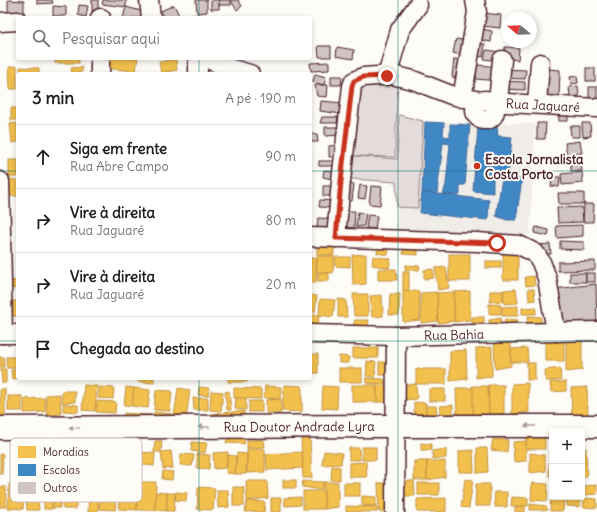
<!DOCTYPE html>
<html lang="pt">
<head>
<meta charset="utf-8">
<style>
  :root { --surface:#fff; --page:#f6f6f6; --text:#202124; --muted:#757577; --line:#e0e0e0 }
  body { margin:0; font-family:Delius,sans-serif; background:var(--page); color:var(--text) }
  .controls { position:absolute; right:12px; bottom:12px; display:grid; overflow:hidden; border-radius:4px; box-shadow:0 2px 6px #0003 }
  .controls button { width:36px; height:36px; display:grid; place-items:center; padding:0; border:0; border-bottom:1px solid var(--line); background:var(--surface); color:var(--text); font:20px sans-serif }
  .compass { position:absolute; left:501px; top:12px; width:36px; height:36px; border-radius:50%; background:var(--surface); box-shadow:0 2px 6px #0003; rotate:289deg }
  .stop { position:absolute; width:12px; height:12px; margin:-9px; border:3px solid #c8321e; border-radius:50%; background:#fff }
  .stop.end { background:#c8321e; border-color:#fff; box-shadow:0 1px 4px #0008 }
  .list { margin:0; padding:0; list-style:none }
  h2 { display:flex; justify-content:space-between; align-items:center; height:52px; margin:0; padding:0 16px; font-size:17px }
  h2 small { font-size:13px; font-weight:400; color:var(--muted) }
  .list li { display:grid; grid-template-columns:26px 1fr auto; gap:12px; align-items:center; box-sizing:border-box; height:64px; padding:0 16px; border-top:1px solid var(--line) }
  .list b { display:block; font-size:15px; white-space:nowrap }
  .list p { margin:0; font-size:13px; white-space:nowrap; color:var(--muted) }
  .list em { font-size:13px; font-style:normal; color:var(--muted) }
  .icon { flex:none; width:22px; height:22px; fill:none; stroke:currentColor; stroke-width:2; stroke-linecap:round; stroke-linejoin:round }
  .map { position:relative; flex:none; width:597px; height:512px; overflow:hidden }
  .search { position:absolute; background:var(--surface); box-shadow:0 2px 6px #0003; left:16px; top:16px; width:296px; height:44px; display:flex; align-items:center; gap:10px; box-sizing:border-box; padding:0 14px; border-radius:4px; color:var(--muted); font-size:15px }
  .panel { position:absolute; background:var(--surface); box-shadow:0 2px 6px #0003; left:16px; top:72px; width:296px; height:308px; border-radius:4px }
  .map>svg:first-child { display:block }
  .built { fill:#f0ece8 }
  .green { fill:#e3dcda; stroke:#967e82 }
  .homes { fill:#f2c14e; stroke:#c09044 }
  .schools { fill:#3f88c5; stroke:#426897 }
  .building { fill:#d0c5c4; stroke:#4a1f2b }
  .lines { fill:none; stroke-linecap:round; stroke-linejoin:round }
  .minor-casing { stroke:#4a1f2b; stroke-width:21 }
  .major-casing { stroke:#4a1f2b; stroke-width:25 }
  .minor { stroke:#fdfcf7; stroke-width:18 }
  .major { stroke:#fdfcf7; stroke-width:22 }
  .oneway { fill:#ac999b }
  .route { stroke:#c8321e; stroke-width:5 }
  .grid { fill:none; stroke:#0f766e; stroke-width:1; stroke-opacity:0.55 }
  .poi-dot { fill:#c8321e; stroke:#fdfcf7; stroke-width:1.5 }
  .labels { text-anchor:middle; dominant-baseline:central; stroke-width:4; stroke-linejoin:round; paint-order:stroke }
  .street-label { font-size:13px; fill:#4a1f2b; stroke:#fdfcf7 }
  .poi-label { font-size:13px; font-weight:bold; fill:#4a1f2b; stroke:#fdfcf7; text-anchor:start }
  .key { fill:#fdfcf7; stroke:#c7baba; stroke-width:1 }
  .key-label { font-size:11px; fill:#4a1f2b }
</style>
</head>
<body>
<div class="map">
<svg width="597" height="512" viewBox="0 0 597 512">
  <rect width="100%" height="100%" fill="#fdfcf7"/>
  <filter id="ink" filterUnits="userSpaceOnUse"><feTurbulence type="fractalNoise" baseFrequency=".025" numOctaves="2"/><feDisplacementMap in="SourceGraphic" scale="8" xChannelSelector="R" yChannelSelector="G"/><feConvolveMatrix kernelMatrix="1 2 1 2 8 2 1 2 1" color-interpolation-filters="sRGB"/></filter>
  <g filter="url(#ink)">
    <polygon class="built" points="423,121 535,124 530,235 396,230 397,207 418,208"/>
    <polygon class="green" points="355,79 398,79 395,157 355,156 397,159 399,115 423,121 418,208 397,207 396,182 351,179"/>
    <g class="homes">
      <rect x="55" y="58" width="24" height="5"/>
      <polygon points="104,58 138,58 136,71 103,68"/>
      <polygon points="176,59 177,70 161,73 159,62"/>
      <polygon points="17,66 17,89 10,89 9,67"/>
      <polygon points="20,67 39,68 39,74 20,74"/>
      <polygon points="82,67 82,72 72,73 71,68"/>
      <rect x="11" y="108" width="7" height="12"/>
      <polygon points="17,123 18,142 12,143 10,124"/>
      <rect x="9" y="160" width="9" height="17"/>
      <polygon points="9,179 18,180 18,196 10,196"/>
      <polygon points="317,243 334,244 334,255 317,255"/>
      <polygon points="378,244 389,245 388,255 377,253"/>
      <polygon points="404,247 418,248 418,255 403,254"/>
      <rect x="503" y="250" width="15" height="30"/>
      <polygon points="366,254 366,284 353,285 352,255"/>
      <rect x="449" y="254" width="21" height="27"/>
      <polygon points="317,256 334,256 333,273 316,272"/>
      <polygon points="373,256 391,259 389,268 372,265"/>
      <polygon points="335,257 350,257 350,267 335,266"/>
      <polygon points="310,258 317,258 316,283 310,283"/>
      <rect x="486" y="261" width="15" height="7"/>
      <polygon points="406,265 420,266 419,270 405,270"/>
      <polygon points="446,267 449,288 438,290 435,268"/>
      <polygon points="378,269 396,269 397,280 378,280"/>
      <polygon points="433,269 434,278 424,279 424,270"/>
      <rect x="403" y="272" width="6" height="19"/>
      <rect x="318" y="273" width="11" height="8"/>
      <polygon points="534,276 535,285 526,286 525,277"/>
      <polygon points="8,280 18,281 18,289 8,288"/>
      <polygon points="516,289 518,303 504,304 503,290"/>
      <polygon points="528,289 534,289 535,300 529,301"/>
      <polygon points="403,291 419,291 420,320 403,322"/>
      <polygon points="470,291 470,320 454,322 454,292"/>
      <polygon points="490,291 503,291 503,301 490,302"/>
      <polygon points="437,292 438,321 421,323 421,293"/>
      <polygon points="454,292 454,321 438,323 437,293"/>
      <polygon points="353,294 368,294 368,316 354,316"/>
      <polygon points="390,294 400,294 399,315 389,315"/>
      <polygon points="310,295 317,296 315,312 310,311"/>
      <polygon points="382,295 383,316 372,317 370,296"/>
      <polygon points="320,299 335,300 333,317 319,315"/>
      <polygon points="338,299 346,300 347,317 338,317"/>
      <rect x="9" y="301" width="9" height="15"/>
      <polygon points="489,304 501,305 501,314 489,314"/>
      <polygon points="518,306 518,316 502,316 502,307"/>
      <polygon points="536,307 536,314 522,314 522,308"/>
      <polygon points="310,315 319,315 318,327 310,326"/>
      <polygon points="528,316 541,317 541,324 527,323"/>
      <rect x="472" y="317" width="12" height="6"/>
      <polygon points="501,318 501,323 489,323 489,320"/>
      <polygon points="505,319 518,320 517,325 504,325"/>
      <polygon points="355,320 369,320 368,326 353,326"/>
      <rect x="545" y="336" width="19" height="25"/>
      <polygon points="494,338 511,338 511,366 495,369"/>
      <polygon points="566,341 582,341 582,370 566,372"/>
      <polygon points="492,347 492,376 476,378 476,348"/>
      <rect x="353" y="348" width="25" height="10"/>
      <polygon points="527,348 528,362 511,362 511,349"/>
      <polygon points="466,350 467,379 450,381 450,351"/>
      <rect x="310" y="354" width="8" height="19"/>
      <polygon points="339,356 349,357 349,363 339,363"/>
      <rect x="0" y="357" width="4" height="10"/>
      <polygon points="6,357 18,357 18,368 7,368"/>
      <polygon points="367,361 376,362 375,377 366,376"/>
      <rect x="379" y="362" width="7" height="13"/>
      <rect x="527" y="363" width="8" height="17"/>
      <rect x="339" y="368" width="23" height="14"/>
      <polygon points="560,368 561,380 546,381 545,370"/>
      <polygon points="1,369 6,369 6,383 2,383"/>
      <rect x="416" y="369" width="30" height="15"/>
      <polygon points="11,370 18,370 18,378 23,378 12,379"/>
      <polygon points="139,378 154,378 154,383 138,382"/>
      <rect x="228" y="378" width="19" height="4"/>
      <polygon points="365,378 384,379 385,384 367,383"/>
      <polygon points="550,382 566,382 566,391 551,392"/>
      <polygon points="528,383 529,412 512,414 512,384"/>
      <polygon points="416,384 417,399 404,400 404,385"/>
      <polygon points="84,385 97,386 95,411 82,410"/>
      <polygon points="284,385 302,386 302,412 282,411"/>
      <rect x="352" y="385" width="25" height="17"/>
      <polygon points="377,385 387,386 387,402 377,402"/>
      <polygon points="488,385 504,385 504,413 488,416"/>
      <polygon points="265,386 281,387 280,399 264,398"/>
      <polygon points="323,386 338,387 337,409 322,408"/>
      <polygon points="472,386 488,386 489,415 472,417"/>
      <polygon points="99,387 114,388 113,399 98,398"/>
      <polygon points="126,387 134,388 132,406 124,405"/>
      <polygon points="199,387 209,388 208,396 198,395"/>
      <polygon points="587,387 588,416 572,418 571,388"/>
      <polygon points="134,388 150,390 148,408 132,406"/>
      <polygon points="178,388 190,390 186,419 174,417"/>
      <polygon points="234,388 261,389 261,399 234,398"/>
      <polygon points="456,388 473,388 473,416 457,419"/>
      <rect x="0" y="389" width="5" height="36"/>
      <rect x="429" y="389" width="16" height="12"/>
      <polygon points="156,390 172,391 170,411 154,410"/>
      <polygon points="62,391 75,391 75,402 62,403"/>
      <polygon points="211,391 223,392 221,411 210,410"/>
      <polygon points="229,391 231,410 227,410 225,392"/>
      <polygon points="60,394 61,414 47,415 46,395"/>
      <rect x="8" y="396" width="14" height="15"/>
      <polygon points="45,398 45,412 24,413 24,399"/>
      <polygon points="193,398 208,398 208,410 194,410"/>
      <polygon points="236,398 246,398 246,410 235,409"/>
      <polygon points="281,399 281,413 266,413 266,400"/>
      <polygon points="97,401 116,402 115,413 96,412"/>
      <rect x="249" y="401" width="13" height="11"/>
      <polygon points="414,402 426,403 426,416 414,416"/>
      <polygon points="63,404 78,405 78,412 63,411"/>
      <polygon points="453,405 453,419 440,420 440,406"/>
      <polygon points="426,406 436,406 437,415 426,416"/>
      <polygon points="244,411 244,418 211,420 211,414"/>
      <polygon points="154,412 172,414 171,421 153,419"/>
      <polygon points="124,413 151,415 151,422 124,420"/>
      <polygon points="228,437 245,438 244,444 226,443"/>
      <rect x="526" y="437" width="19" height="12"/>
      <polygon points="301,439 310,439 312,478 303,478"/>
      <polygon points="493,439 508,440 507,452 491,450"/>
      <polygon points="247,440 264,440 265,447 247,448"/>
      <polygon points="155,441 162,441 161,452 154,452"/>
      <polygon points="526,441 526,461 514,462 513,442"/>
      <polygon points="192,442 207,443 205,453 191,451"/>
      <polygon points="421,443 431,444 431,450 421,450"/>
      <polygon points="552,445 552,476 549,476 549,446"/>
      <rect x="362" y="447" width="14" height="13"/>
      <polygon points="349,448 359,448 360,460 349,460"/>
      <polygon points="477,448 487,448 488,472 477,473"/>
      <polygon points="582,448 586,448 587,476 582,477"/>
      <polygon points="247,449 265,449 265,472 247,473"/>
      <polygon points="446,449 446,458 433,459 432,451"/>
      <polygon points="473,450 474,472 459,472 459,451"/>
      <polygon points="171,451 173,468 163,469 161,452"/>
      <polygon points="324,451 342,453 341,464 322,465"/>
      <polygon points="135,452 155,453 154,466 135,464"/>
      <polygon points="228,452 226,468 214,469 213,453"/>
      <polygon points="302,452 303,468 267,470 266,454"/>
      <polygon points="237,453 247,454 246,474 235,474"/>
      <polygon points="530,453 544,455 546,471 530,473"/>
      <polygon points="0,454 3,454 2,474 0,474"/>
      <polygon points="181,454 194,455 192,466 180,465"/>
      <polygon points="197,454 210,455 209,469 197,468"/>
      <polygon points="228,455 236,456 235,474 226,473"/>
      <rect x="414" y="461" width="13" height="19"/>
      <polygon points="427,461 445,461 445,477 427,480"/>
      <polygon points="366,462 367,477 349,477 349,463"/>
      <polygon points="332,466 340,467 340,480 331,480"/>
      <polygon points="163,471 173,472 172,480 162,479"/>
      <polygon points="465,479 473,480 469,508 461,507"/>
      <rect x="283" y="480" width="13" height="8"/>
      <polygon points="120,481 138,482 137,510 119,509"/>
      <polygon points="246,481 267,481 268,498 247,501"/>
      <polygon points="303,481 324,482 322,490 302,487"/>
      <polygon points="401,481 414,481 415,496 402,496"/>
      <polygon points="54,482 62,482 60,508 53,508"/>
      <polygon points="138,482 156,482 155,510 137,510"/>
      <polygon points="324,482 338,482 338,507 324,509"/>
      <rect x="344" y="483" width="16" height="13"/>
      <polygon points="378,483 386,483 387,512 379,512"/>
      <rect x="418" y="483" width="21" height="12"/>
      <polygon points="532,483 548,484 547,501 531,500"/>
      <polygon points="552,483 552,497 564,497 563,511 550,511"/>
      <polygon points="9,484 25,485 23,509 8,508"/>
      <polygon points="476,484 490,484 490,506 475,506"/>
      <polygon points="597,485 597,494 584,495 584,486"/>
      <rect x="0" y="487" width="6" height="20"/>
      <polygon points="89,487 99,487 98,512 88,512"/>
      <polygon points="198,487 215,488 213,510 197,509"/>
      <rect x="233" y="487" width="11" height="19"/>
      <polygon points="217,490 228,490 229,507 218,508"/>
      <rect x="303" y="491" width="21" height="18"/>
      <polygon points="156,492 167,493 167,511 155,510"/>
      <polygon points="176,492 187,493 186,501 175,500"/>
      <polygon points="494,492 507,492 507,507 495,507"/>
      <polygon points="167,493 175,493 174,511 167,511"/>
      <rect x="44" y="494" width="8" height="15"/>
      <polygon points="38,495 39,510 27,510 26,496"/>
      <polygon points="76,495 76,509 63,509 62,496"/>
      <polygon points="101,496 116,497 115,510 99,509"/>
      <polygon points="362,496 376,497 376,506 362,505"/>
      <polygon points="301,497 301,505 285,506 284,498"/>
      <polygon points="512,497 528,498 528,506 511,506"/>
      <polygon points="567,497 580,497 580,507 566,506"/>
      <rect x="271" y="498" width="10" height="14"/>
      <polygon points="446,498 446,512 417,512 417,499"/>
      <polygon points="584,498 597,499 597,508 583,507"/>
      <polygon points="247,501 265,502 264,512 245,512"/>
      <polygon points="530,504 546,506 548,510 530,510"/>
      <polygon points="346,506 378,507 377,512 346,512"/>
      <polygon points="525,506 525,512 515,512 515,507"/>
    </g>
    <g class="schools">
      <polygon points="425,122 444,123 443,136 450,137 450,124 470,125 465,185 460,185 460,195 443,195 446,184 450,144 443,143 437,194 422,192"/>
      <polygon points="478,126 497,127 498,136 512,137 508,176 500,175 499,179 493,178 493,193 473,191"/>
      <polygon points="502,178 522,179 516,220 507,220 496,216"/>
      <polygon points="422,192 489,200 488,220 420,213"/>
    </g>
    <g class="building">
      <polygon points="8,0 24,1 24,16 8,16"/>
      <polygon points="37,0 52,0 53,3 37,4"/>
      <rect x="92" y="0" width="6" height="14"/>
      <polygon points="103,0 126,0 126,7 102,4"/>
      <polygon points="196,0 207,0 207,12 197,13"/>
      <rect x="211" y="0" width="8" height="9"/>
      <rect x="219" y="0" width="12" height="5"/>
      <polygon points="233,0 238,0 242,6 237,10 231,1"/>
      <polygon points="79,5 88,6 86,17 78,15"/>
      <polygon points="174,5 180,17 177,18 164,18 161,11"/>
      <polygon points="53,6 66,7 66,16 53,16"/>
      <polygon points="126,7 145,12 143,18 123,18"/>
      <polygon points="483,13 501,15 500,28 482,26"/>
      <rect x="185" y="15" width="14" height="3"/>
      <polygon points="482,29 492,31 491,42 480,40"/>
      <polygon points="456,39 469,41 466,56 453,53"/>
      <polygon points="474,43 485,44 483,57 473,55"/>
      <polygon points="318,46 331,46 331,57 319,57"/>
      <polygon points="337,47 354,50 353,59 336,56"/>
      <polygon points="505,47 519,48 518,60 504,58"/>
      <polygon points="486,50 501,52 500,61 484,59"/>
      <polygon points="454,59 465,60 463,79 452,77"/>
      <polygon points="329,62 329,70 311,71 310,63"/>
      <polygon points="477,65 500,67 499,81 476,79"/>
      <rect x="586" y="68" width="9" height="13"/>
      <polygon points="502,69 526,70 525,79 502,78"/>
      <polygon points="546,69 560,70 559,100 545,100"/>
      <polygon points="315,74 326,77 324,85 313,82"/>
      <polygon points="331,76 342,76 341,85 331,85"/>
      <polygon points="577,76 578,83 571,84 570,77"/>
      <polygon points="501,81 525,82 525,90 501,89"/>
      <polygon points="315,85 328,85 327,97 317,96"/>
      <polygon points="578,86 579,96 570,97 569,87"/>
      <rect x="589" y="87" width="8" height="12"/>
      <polygon points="321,101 342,103 341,114 320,111"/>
      <polygon points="558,107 568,107 568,121 559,121"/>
      <polygon points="322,117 338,117 337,123 320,123"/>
      <polygon points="537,123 546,123 545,139 537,139"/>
      <polygon points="582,123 590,123 591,136 583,137"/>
      <polygon points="570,126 580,126 580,137 571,137"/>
      <polygon points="325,127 340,127 340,135 325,136"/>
      <polygon points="310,134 317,134 318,142 310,142"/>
      <polygon points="580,141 582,153 567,156 565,143"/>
      <polygon points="339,145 340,157 329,157 329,146"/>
      <rect x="319" y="161" width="20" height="5"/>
      <polygon points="581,161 582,171 571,171 571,162"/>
      <polygon points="324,170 338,172 336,180 323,177"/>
      <polygon points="582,172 583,183 562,185 561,174"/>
      <polygon points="552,177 560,177 559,187 551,186"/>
      <polygon points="346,183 354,184 352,201 345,200"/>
      <polygon points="360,185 367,186 365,199 358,198"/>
      <polygon points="323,186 337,186 336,196 323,196"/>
      <polygon points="371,186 382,187 380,205 369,204"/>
      <polygon points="558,193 584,193 584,204 559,204"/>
      <polygon points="320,200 337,201 336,208 319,207"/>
      <polygon points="584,204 594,204 593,222 583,222"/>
      <polygon points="582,207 583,222 558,223 557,208"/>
      <polygon points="344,211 355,211 354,228 343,227"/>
      <polygon points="358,212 366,214 364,226 356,227"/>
      <polygon points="368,215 377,216 375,229 366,228"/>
      <polygon points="318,218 333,219 333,230 317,229"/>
      <polygon points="583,225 583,236 557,238 556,226"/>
      <polygon points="536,227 549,230 548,236 534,233"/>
      <polygon points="560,241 584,242 584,250 560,249"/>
      <polygon points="550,244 551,254 539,254 538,245"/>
      <polygon points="595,261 595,270 558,271 558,262"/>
      <rect x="570" y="273" width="16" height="9"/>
      <rect x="586" y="273" width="9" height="9"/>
      <polygon points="596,284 597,325 559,325 554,289"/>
    </g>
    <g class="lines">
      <defs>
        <g id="minor">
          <polyline points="149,0 151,18"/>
          <polyline points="100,18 101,18"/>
          <polyline points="0,22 18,21"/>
          <polyline points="205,58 232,69 250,74"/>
          <polyline points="100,74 100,58"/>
          <polyline points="198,74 198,58"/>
          <polyline points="387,76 400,30 418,5"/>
          <polyline points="462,98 477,12 475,0"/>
          <circle cx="485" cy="110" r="10"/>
          <path id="s1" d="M489 102 597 108"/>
          <polyline points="498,102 502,60"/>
          <polyline points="537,104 540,63"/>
          <polyline points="0,181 3,334"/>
          <polyline points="310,237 477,242 519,245 535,253 541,262 547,278 556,332"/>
          <polyline points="336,238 341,181 352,86 354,81 363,77 392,75 413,80 451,95 481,101"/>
          <polyline points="0,334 18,334"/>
          <path id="s2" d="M310 334 396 336 597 331"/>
          <polyline points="395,512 396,336"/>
        </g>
        <g id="major">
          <path id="s3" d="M0 428 379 426H597"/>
        </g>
      </defs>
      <use href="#minor" class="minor-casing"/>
      <use href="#major" class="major-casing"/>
      <use href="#minor" class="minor"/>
      <use href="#major" class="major"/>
    </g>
    <defs><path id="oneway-solid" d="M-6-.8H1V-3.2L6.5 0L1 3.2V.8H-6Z"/></defs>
    <g class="oneway">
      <use href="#oneway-solid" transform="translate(530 426) rotate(-180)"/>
      <use href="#oneway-solid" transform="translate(204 427) rotate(180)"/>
      <use href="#oneway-solid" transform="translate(74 428) rotate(180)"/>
    </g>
  </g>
  <g class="lines" filter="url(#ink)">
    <polyline class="route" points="387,76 363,77 354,81 352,86 341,181 336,238 497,243"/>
  </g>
  <path class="grid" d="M199 0V18M398 0V512M199 58V74M0 171H18M310 171H597M0 341H18M310 341H597M199 378V512"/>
  <circle class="poi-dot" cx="477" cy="166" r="4"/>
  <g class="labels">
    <g class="street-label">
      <text stroke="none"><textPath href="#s1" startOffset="54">Rua Jaguaré</textPath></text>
      <text stroke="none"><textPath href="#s2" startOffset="144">Rua Bahia</textPath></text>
      <text stroke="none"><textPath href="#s3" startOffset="299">Rua Doutor Andrade Lyra</textPath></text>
    </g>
    <g class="poi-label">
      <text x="485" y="159">Escola Jornalista<tspan x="485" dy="15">Costa Porto</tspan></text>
    </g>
  </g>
  <rect x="10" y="438" width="132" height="64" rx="6" class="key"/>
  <rect x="18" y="446" width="18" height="12" fill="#f2c14e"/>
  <rect x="18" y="464" width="18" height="12" fill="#3f88c5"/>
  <rect x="18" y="482" width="18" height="12" fill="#d0c5c4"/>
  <g class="key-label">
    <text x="43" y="456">Moradias</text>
    <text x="43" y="474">Escolas</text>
    <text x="43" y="492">Outros</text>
  </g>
</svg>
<div class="controls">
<button>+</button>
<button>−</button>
</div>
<svg class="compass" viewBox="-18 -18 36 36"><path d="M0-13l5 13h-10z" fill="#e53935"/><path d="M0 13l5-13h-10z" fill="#757577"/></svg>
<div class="stop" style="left:497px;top:243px"></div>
<div class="stop end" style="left:387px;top:76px"></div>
<div class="search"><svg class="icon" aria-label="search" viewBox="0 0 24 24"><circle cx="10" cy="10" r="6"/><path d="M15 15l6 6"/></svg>Pesquisar aqui</div>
<section class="panel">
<h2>3 min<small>A pé · 190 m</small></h2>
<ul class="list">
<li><svg class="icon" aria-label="ahead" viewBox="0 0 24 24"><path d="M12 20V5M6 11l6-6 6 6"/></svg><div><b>Siga em frente</b><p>Rua Abre Campo</p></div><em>90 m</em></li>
<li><svg class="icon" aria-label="right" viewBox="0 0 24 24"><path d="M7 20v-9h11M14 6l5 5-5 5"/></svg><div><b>Vire à direita</b><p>Rua Jaguaré</p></div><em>80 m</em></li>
<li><svg class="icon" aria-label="right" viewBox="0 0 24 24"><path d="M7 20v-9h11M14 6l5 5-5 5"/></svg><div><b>Vire à direita</b><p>Rua Jaguaré</p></div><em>20 m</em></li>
<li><svg class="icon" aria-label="arrive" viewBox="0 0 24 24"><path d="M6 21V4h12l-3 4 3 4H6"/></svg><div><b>Chegada ao destino</b></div></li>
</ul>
</section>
</div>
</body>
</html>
